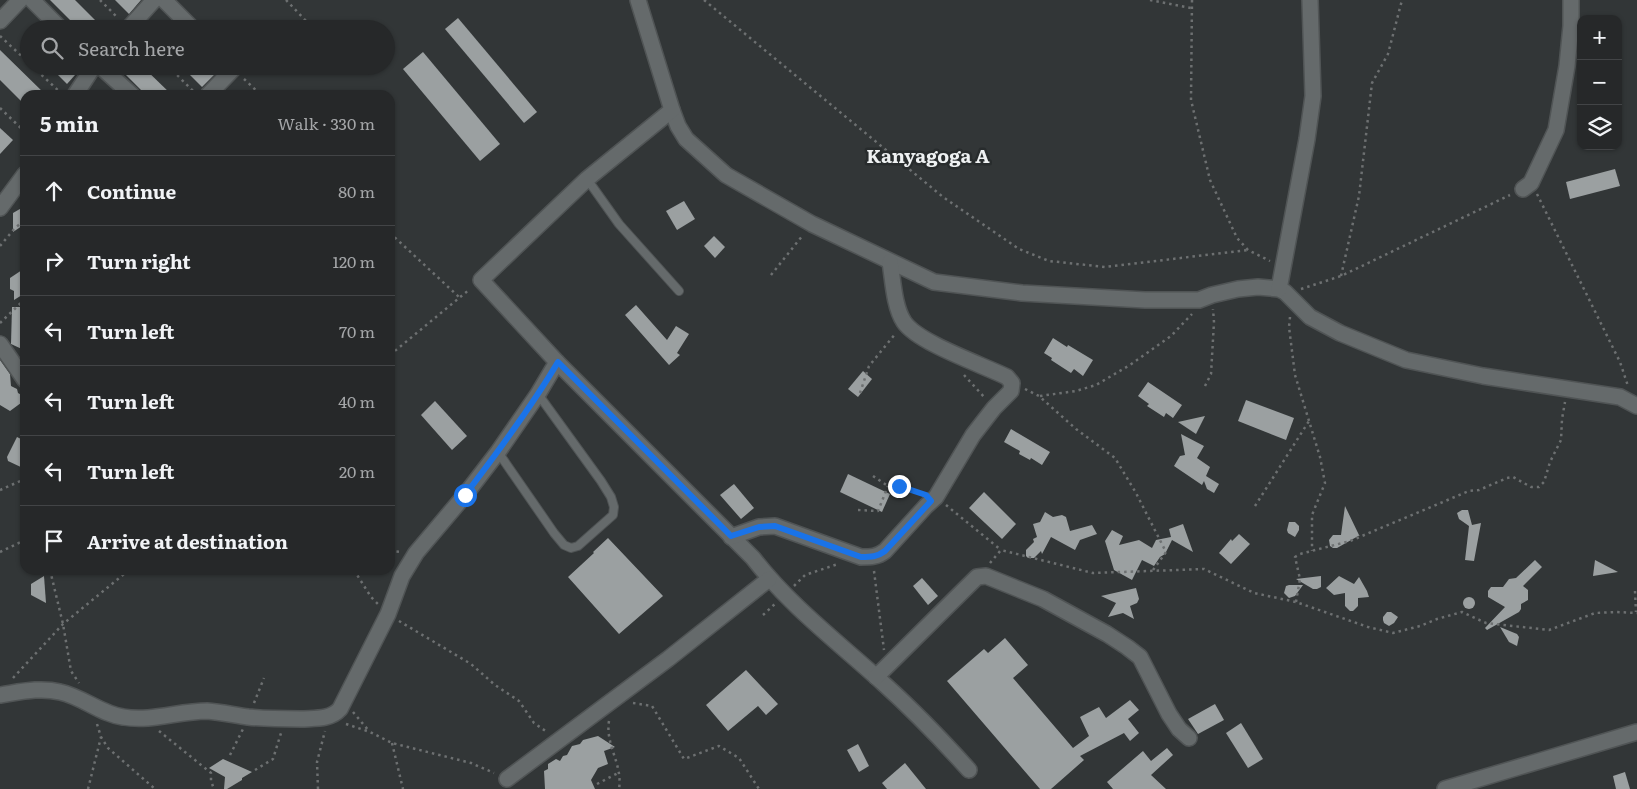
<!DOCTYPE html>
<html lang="en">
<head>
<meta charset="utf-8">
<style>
  :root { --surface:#262829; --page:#323435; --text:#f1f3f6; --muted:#a4a6a8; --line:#424446 }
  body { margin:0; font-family:Literata,serif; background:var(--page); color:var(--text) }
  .controls { position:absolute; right:15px; top:15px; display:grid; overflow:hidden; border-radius:10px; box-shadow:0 1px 4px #0004 }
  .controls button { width:45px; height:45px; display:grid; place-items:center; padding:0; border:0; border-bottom:1px solid var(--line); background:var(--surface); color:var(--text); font:25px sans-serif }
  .stop { position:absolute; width:15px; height:15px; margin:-11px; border:4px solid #1a73e8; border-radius:50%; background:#fff }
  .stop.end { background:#1a73e8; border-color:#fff; box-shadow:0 1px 5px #0008 }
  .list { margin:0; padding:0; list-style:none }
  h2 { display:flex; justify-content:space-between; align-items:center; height:65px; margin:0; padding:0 20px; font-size:21px }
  h2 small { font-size:16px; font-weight:400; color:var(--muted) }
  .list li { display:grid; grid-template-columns:32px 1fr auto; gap:15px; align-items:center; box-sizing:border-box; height:70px; padding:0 20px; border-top:1px solid var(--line) }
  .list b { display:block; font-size:19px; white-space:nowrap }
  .list em { font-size:16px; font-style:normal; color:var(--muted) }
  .icon { flex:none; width:28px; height:28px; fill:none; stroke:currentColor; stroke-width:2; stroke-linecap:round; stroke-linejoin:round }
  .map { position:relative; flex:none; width:1637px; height:789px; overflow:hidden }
  .search { position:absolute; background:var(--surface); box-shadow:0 1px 4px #0004; left:20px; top:20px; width:375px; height:55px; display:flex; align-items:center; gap:12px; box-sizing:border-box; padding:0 18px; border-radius:28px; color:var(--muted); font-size:19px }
  .panel { position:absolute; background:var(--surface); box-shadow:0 1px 4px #0004; left:20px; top:90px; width:375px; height:485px; border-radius:15px }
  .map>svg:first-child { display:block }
  .building { fill:#9ba0a1 }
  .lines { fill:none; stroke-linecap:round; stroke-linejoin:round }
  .lane-casing { stroke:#505455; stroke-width:10 }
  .street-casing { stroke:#505455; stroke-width:18 }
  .path { stroke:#6d7071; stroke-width:2.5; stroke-dasharray:2.5 4; stroke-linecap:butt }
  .lane { stroke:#656a6b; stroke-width:8 }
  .street { stroke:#656a6b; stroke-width:15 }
  .route { stroke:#1a73e8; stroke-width:6 }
  .labels { text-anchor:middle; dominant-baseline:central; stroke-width:5; stroke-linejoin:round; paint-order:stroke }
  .quarter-label { font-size:19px; font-weight:bold; fill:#eef1f2; stroke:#282c2d }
</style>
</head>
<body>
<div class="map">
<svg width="1637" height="789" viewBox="0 0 1637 789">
  <rect width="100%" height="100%" fill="#323637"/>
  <g class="building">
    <polygon points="50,0 75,0 104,29 79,29"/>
    <polygon points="115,0 141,0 129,14"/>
    <polygon points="458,18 537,112 524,123 445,29"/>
    <polygon points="0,50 46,95 25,95 25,105 0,80"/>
    <polygon points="423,52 500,144 480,161 403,69"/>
    <polygon points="49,66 83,66 67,84"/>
    <polygon points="117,66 142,66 172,95 146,95"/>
    <polygon points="181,66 208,66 215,74 202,87"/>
    <polygon points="0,128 13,140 0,154"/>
    <polygon points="1615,169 1620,186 1570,199 1566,182"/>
    <polygon points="684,201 695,219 677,230 666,211"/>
    <polygon points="25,206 25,224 13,232 13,213"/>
    <polygon points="714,236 725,247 715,258 704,246"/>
    <polygon points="22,270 25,293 24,296 22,295 14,300 14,291 10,289 10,278"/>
    <polygon points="636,305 667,340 676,326 689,334 677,353 680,355 669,365 625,315"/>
    <polygon points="12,307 20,307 24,350 11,344"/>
    <polygon points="1053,338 1067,347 1068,345 1093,360 1083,376 1074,369 1071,373 1051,360 1052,358 1044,353"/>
    <polygon points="0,360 10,374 11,386 17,389 18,393 25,397 25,400 10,411 0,405"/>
    <polygon points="863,371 872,379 858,397 848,389"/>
    <polygon points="1148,382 1182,405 1173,418 1166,413 1164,417 1147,406 1149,404 1138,396"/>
    <polygon points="1246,400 1294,418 1286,440 1238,421"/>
    <polygon points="435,401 467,436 452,450 421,415"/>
    <polygon points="1205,416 1196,434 1178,422"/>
    <polygon points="1011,429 1050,452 1042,465 1031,458 1030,460 1019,454 1020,451 1004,442"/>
    <polygon points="1181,434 1204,446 1197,458 1210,467 1206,476 1219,484 1214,493 1207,489 1204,481 1202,485 1174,466 1180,456 1185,455"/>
    <polygon points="17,437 25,441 25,469 8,461 7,457"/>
    <polygon points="848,474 890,494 882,512 840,492"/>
    <polygon points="734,484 754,508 741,519 720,495"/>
    <polygon points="984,492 1016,524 1002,539 969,508"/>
    <polygon points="1345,506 1359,535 1360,535 1337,548 1333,548 1330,546 1329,540 1333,535 1341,535"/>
    <polygon points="1462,510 1468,510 1472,525 1481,523 1474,561 1465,560 1469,526 1459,519 1457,513"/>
    <polygon points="1045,512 1053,517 1062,515 1066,517 1070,531 1092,525 1097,534 1080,540 1075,550 1051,537 1042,554 1041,551 1034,558 1028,558 1026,556 1026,550 1034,542 1033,539 1037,537 1033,524 1040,522"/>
    <polygon points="1289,522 1295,522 1299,526 1299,530 1295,537 1288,533 1287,530"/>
    <polygon points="1183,524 1193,552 1172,540 1165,554 1160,557 1154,566 1142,560 1132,580 1114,570 1105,541 1112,530 1123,536 1119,545 1139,540 1152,548 1156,540 1171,537 1169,529"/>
    <polygon points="1239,534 1250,544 1231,564 1219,553 1231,539 1232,541"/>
    <polygon points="608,538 663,596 619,634 568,577 594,553 593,552"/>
    <polygon points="1535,560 1542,567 1523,586 1528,590 1528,600 1521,604 1521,609 1519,612 1487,630 1485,628 1505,607 1488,597 1488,591 1491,587 1503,587 1509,579 1516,578"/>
    <polygon points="1595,560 1618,572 1593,576"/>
    <polygon points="44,576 46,603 31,595 31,584"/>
    <polygon points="1321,576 1321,587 1317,589 1313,589 1296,579"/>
    <polygon points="1339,576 1354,584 1359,577 1367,591 1369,597 1358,598 1358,606 1353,611 1350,611 1345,606 1345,593 1334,595 1326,588"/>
    <polygon points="922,578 938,596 928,605 913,586"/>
    <polygon points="1289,585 1303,585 1295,596 1289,598 1284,593 1286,586"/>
    <polygon points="1136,588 1139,599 1137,603 1130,606 1134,619 1123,613 1108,617 1116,603 1101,596"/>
    <circle cx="1469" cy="603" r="6"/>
    <polygon points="1387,612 1391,612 1398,617 1394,623 1389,626 1384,623 1383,620 1383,617"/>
    <polygon points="1500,627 1517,634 1519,637 1517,646 1509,642"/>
    <polygon points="1005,638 1028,665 1013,678 1073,748 1089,736 1080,717 1099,707 1106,718 1130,700 1139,710 1128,719 1139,733 1130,741 1124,733 1080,756 1084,760 1051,789 1040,789 947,681 984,649 988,653"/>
    <polygon points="746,670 778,704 766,715 758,706 728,731 706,705"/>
    <polygon points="1215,704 1224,720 1198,734 1188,719"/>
    <polygon points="1241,723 1263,759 1248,768 1226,733"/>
    <polygon points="598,736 615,747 604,751 608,764 598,768 591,780 595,789 545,789 544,771 548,769 548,764 556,759 560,761 563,756 567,755 572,746 580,744 583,740"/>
    <polygon points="858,744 869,766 859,772 847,750"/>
    <polygon points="1167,748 1173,755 1151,775 1166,789 1113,789 1107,782 1143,751 1151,761"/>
    <polygon points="223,759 252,772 242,778 242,780 227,789 224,789 225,777 209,768"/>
    <polygon points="905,763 926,789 887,789 882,783"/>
    <polygon points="1625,772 1630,789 1616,789 1613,776"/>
  </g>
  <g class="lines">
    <defs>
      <g id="lane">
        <polyline points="587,179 619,224 679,291"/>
        <polyline points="498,452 554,533 564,545 571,548 578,546 613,515 614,507 611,497 601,481 538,394"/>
      </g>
      <g id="street">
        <polyline points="32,0 61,29"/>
        <polyline points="164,0 193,29"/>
        <polyline points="0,21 20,0"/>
        <polyline points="128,29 154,0"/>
        <polyline points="100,66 132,95"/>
        <polyline points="75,95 94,66"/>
        <polyline points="208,95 234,68 232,66"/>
        <polyline points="672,110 678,126 686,139 726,175 812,224 934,282 1022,293 1145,300 1199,300 1212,295 1238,289 1258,287 1279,289 1285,292 1310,317 1340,333 1406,360 1483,376 1620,397 1637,406"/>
        <polyline points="1523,189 1531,183 1556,130 1567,66 1571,26 1571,0"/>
        <polyline points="0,208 25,174"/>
        <polyline points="1279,289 1307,139 1313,96 1310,0"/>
        <polyline points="0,344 25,380"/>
        <path d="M557 362 753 558C790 606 839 643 883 683 913 710 942 740 969 770"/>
        <path d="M731 537 759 527 775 526 861 557C871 557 877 557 885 551L926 506 936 497 973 435 994 408 1011 391 1012 383 1007 377C983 365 918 343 904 322 894 307 893 280 890 262"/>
        <polyline points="876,677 977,577 986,576 1043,599 1107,634 1127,647 1140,657 1169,714 1179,729 1189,738"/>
        <path d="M0 695C20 692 40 687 60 692 83 697 101 714 123 717 151 722 179 711 207 711 220 712 234 715 248 717 266 719 283 719 301 719 315 718 330 720 340 709L388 614 402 576 416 553 465 495 498 452 538 394 557 362 481 280 587 179 672 110 638 0"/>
        <polyline points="507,779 668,659 769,579"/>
        <polyline points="1445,789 1637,732"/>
      </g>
    </defs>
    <use href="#lane" class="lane-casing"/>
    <use href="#street" class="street-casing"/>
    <g class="path">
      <polyline points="100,0 118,18"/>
      <polyline points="286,0 308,23"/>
      <polyline points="704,0 943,197 1019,249 1049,261 1105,267 1248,250"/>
      <polyline points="1150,0 1191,8"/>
      <polyline points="1192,0 1191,100 1210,180 1237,238 1248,250 1270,261"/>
      <polyline points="0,36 29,63"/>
      <polyline points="32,66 62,94"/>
      <polyline points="168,66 195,93"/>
      <polyline points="244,79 261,95"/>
      <polyline points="0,108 25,132"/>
      <polyline points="1537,194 1620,362 1628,386"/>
      <polyline points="390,233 459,297"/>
      <polyline points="0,246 15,228 25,220"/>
      <polyline points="771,275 803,235"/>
      <polyline points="1341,276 1359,196 1372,83 1388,54 1402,0"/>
      <polyline points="1301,289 1341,276 1510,195"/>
      <polyline points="1290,317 1289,327 1295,375 1320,457 1325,483 1312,515 1312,551"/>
      <polyline points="0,323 25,299"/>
      <polyline points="390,355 470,289"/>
      <polyline points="964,375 985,398"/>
      <polyline points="1205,386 1211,374 1214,322 1213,309"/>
      <polyline points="1025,389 1039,396 1076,429 1115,458 1136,493 1166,552 1153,570"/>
      <polyline points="860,393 869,366 896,333"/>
      <polyline points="1040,396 1076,391 1096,385 1130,365 1171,336 1192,314"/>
      <polyline points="873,476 888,486 899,485 920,492"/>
      <polyline points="0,490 25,479"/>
      <polyline points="946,505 1001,550"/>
      <polyline points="1255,506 1309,421"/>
      <polyline points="858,510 878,511 888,486"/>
      <polyline points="390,551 401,552"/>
      <polyline points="0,552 25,540"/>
      <polyline points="990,563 1001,550 1093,573 1204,569 1254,593 1296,602 1368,627 1393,633 1420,626 1437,619 1462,612 1486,623 1549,630 1595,613 1616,612 1637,613"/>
      <polyline points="50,570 63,624 71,671 79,683"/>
      <polyline points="354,570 371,597 378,604"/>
      <polyline points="874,571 884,650"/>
      <polyline points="794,586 805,575 838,564"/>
      <polyline points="1635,591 1636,612"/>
      <polyline points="1296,602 1300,579 1295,557 1300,554 1350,541 1469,491 1479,490 1507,478 1513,477 1531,487 1539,487 1544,482 1550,462 1561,440 1562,419 1565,402"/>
      <polyline points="763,615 776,603"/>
      <polyline points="399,621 471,664 495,685 519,701 534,723 547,732"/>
      <polyline points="13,678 63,624 129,570"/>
      <polyline points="254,703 264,678"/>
      <polyline points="633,703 652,706 684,759 719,746 739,758 759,789"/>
      <polyline points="353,712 369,731"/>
      <path d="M609 721C605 745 623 764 619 789"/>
      <polyline points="97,724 101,737 108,748 155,789"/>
      <polyline points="346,724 370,732 392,743 471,763 494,773"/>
      <polyline points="159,731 211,773 211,781 214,789"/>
      <polyline points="392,743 403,789"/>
      <polyline points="230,755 243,729"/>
      <polyline points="255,770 273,759 281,733"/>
      <polyline points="597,784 618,773"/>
      <polyline points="88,789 101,737"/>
      <polyline points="318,789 317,762 325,731"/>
    </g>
    <use href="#lane" class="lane"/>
    <use href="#street" class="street"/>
  </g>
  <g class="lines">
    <path class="route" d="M465 495C498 452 530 409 558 362L731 536 759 527 775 526 861 557C871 557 877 557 885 551L931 501 926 495 899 486"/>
  </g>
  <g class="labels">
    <g class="quarter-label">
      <text x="928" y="155">Kanyagoga A</text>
    </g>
  </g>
</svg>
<div class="controls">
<button>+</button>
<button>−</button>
<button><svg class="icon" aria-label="layers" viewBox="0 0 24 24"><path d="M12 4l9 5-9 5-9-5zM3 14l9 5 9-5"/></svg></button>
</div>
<div class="stop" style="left:465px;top:495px"></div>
<div class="stop end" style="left:899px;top:486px"></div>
<div class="search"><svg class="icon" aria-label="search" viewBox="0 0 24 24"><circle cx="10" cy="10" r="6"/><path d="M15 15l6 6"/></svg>Search here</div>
<section class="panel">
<h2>5 min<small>Walk · 330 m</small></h2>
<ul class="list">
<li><svg class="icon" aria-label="ahead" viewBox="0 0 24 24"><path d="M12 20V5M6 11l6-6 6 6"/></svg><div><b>Continue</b></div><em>80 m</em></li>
<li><svg class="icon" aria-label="right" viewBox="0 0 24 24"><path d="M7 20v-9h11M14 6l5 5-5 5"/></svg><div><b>Turn right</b></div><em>120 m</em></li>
<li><svg class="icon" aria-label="left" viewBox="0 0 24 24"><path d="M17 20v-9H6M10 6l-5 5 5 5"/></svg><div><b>Turn left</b></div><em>70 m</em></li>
<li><svg class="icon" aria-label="left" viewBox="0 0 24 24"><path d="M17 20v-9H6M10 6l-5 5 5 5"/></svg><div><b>Turn left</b></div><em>40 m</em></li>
<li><svg class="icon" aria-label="left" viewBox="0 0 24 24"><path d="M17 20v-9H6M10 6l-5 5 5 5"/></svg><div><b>Turn left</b></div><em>20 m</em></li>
<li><svg class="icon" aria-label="arrive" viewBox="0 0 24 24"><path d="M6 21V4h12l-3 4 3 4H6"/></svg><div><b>Arrive at destination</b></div></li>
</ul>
</section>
</div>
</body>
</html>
